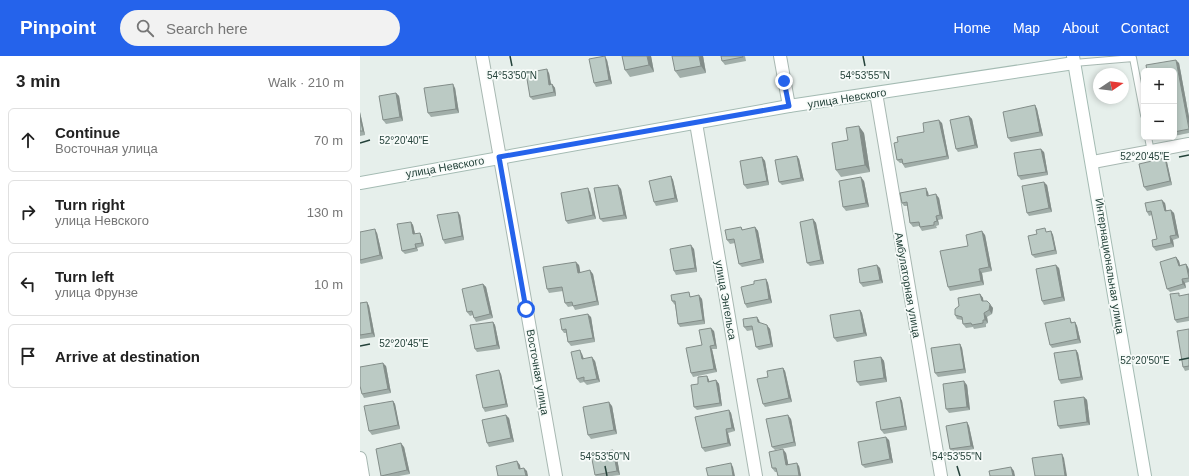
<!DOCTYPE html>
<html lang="en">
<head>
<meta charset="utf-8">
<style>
  :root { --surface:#fff; --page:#f2f2f2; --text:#222; --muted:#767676; --line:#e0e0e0; --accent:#2563eb }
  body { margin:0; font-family:Helvetica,sans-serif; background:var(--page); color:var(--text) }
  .controls { position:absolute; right:12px; top:12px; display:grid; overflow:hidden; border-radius:6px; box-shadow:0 2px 6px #0003 }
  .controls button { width:36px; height:36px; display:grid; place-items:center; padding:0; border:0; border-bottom:1px solid var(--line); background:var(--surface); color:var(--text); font:20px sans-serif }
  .compass { position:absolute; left:733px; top:12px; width:36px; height:36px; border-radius:50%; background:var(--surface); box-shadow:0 2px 6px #0003; rotate:77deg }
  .stop { position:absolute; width:12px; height:12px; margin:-9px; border:3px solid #2563eb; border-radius:50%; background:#fff }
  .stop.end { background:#2563eb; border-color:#fff; box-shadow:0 1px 4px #0008 }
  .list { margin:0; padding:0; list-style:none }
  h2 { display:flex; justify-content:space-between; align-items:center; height:52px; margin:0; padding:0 16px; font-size:17px }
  h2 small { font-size:13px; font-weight:400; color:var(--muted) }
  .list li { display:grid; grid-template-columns:26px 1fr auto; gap:12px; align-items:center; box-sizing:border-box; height:64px; margin:0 8px 8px; padding:0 8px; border:1px solid var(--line); border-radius:6px }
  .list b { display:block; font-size:15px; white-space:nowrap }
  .list p { margin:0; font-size:13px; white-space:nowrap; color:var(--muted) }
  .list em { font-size:13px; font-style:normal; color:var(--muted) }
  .icon { flex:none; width:22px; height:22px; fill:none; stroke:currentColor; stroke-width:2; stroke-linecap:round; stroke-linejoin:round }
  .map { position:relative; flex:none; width:829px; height:420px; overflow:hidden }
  header { display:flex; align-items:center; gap:24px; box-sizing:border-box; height:56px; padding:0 20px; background:var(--accent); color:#fff }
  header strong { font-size:19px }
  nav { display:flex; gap:22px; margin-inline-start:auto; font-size:14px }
  .search { width:280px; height:36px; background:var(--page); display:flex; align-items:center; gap:10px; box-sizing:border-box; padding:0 14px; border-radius:22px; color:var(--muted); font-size:15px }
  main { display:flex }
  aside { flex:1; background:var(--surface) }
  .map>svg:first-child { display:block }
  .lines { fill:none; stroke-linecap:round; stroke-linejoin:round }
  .lane-casing { stroke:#a8b8b2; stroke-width:8 }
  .street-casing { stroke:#a8b8b2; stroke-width:14 }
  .secondary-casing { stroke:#a4bbb3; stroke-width:14 }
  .lane { stroke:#fff; stroke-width:6 }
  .street { stroke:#fff; stroke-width:12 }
  .secondary { stroke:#fff; stroke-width:12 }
  .wall { fill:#a1aea9 }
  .shaded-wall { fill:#838d89 }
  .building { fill:#bbcac4; stroke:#838d89 }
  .route { stroke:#2563eb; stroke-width:5 }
  .ticks { fill:none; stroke:#24423a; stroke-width:1.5 }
  .labels { text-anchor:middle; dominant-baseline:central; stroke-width:3.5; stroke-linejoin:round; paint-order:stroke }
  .street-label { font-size:11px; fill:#24423a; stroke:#f7fbf9 }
  .ticks-label { font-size:10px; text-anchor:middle; fill:#24423a; stroke:#f7fbf9; stroke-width:3.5; stroke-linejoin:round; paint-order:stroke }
</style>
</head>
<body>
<header>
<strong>Pinpoint</strong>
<div class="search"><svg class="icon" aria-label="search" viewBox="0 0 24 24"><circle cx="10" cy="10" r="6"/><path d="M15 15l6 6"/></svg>Search here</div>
<nav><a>Home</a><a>Map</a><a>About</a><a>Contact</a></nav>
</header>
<main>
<aside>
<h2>3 min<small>Walk · 210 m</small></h2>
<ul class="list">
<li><svg class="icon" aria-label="ahead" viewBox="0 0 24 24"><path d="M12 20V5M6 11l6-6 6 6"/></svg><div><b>Continue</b><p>Восточная улица</p></div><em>70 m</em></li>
<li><svg class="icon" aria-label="right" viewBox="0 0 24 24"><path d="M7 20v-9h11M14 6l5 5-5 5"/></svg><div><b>Turn right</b><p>улица Невского</p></div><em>130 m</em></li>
<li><svg class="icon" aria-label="left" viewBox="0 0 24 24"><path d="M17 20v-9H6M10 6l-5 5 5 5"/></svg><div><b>Turn left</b><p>улица Фрунзе</p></div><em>10 m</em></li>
<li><svg class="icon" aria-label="arrive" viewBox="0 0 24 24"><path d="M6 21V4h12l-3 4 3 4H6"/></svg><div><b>Arrive at destination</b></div></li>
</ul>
</aside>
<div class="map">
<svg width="829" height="420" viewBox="0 0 829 420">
  <rect width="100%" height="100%" fill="#e6efeb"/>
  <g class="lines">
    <defs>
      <g id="lane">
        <polyline points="714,7 773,2 784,59"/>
        <polyline points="788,81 791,96"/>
      </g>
      <g id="street">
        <polyline points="122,0 196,420"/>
        <polyline points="420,0 429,50"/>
        <polyline points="516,37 581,420"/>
        <polyline points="336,67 396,420"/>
        <polyline points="733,106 829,88"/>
        <polyline points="0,402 3,420"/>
      </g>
      <g id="secondary">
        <polyline points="713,0 785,420"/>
        <polyline points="0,127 429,50 714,7"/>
      </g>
    </defs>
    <use href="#lane" class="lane-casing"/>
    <use href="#street" class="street-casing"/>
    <use href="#secondary" class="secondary-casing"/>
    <use href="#lane" class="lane"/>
    <use href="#street" class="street"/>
    <use href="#secondary" class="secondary"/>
  </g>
  <g class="wall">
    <polygon points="262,0 291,0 294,16 270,21 265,14"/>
    <polygon points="343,0 346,17 320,22 315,15"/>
    <polygon points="385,0 386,5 365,9 362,5"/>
    <polygon points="247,4 252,28 236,31 234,27"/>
    <polygon points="819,7 829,61 829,77 814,80 814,15"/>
    <polygon points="189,17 191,29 192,28 195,32 196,40 173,44 170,41"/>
    <polygon points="95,32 99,57 71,61 68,57"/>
    <polygon points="36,37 39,40 43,65 26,68 23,64"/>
    <polygon points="675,49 677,53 683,80 651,86 648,82"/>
    <polygon points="0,56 5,79 0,80"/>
    <polygon points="609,60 612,63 618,92 598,96 596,93"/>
    <polygon points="582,67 589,103 545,112 542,107 540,107 537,104 538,86 564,76"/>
    <polygon points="504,77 510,116 481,121 476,114 488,84"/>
    <polygon points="800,81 809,81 801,82"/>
    <polygon points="684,96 688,119 661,124 658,120"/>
    <polygon points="437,100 439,103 444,125 422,129 419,126"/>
    <polygon points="402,101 405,105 409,129 387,133 384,129"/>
    <polygon points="805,102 807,106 812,129 787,135 784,131"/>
    <polygon points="311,120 313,124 318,146 296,150 294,146"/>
    <polygon points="504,125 509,151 486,155 483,151"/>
    <polygon points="687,129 692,156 669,160 667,157"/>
    <polygon points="261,133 267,163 243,166 240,163"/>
    <polygon points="230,136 236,163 208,168 206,165"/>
    <polygon points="568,136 569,140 579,142 583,163 578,164 579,169 576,170 577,172 562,175 559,170 553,171 550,167 547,150 544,150 542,147"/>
    <polygon points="805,147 806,154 814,157 819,182 813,184 814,191 796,195 793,191 797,183 792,159 789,160 787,156"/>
    <polygon points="100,159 104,184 85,188 83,184"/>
    <polygon points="453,163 456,167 464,208 450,210 447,207"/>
    <polygon points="51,166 53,169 55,178 60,177 62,181 64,190 57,192 58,195 45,198 42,195"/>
    <polygon points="381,171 383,174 395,171 398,175 404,207 382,211 379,208 375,187 370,188 367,184"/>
    <polygon points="691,175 693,179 697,198 675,202 672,199 688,176"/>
    <polygon points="0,176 17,177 23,203 1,208 0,207"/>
    <polygon points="625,179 632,215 622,217 624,229 590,235 588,231 608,190"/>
    <polygon points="334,193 337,216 316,219 314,215"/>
    <polygon points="816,201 819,205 820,209 826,208 828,211 829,214 829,226 825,227 826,232 810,236 807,233"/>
    <polygon points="219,209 220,216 233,218 239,249 215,254 213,250 208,251 205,247 203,235 189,237 187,233"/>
    <polygon points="520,212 523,227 503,231 500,227"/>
    <polygon points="699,212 705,245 684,249 682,245"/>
    <polygon points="406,223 408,227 412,247 387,252 385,248 394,228"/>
    <polygon points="123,228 126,231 133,262 116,266 114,262 113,259 110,260 107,256"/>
    <polygon points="620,238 623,242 623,245 633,252 632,258 627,261 628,267 626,268 626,271 614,273 613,271 606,272 603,268 602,264 597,263 595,259"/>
    <polygon points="829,238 829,265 817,267 815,264 821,240"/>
    <polygon points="332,240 342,243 345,268 320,271 318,268 315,249 314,248 312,245"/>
    <polygon points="7,246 9,250 15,281 0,283 0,247"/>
    <polygon points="500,254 502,257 507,280 477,286 474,282"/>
    <polygon points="231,261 235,286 211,290 208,286 206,277 204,277 202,274"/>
    <polygon points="399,264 400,267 410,273 413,291 399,294 396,291 393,274 387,275 384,271"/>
    <polygon points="712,265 712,267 715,266 717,270 721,287 692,292 690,289"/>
    <polygon points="133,266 135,269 140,293 117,296 115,293"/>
    <polygon points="829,273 829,314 825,315 823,311"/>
    <polygon points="354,275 357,293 352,293 357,316 333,321 331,317 342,289"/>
    <polygon points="600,288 602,292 606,317 578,321 575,317"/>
    <polygon points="716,294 718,297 723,324 701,328 699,324"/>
    <polygon points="222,298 224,303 235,305 240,326 227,329 224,326 220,327 217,323"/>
    <polygon points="521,301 524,305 527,326 500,330 497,326"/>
    <polygon points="26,310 31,337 4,342 2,338"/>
    <polygon points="423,312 425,315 432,346 405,351 403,348 408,321"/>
    <polygon points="141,318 148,351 125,356 123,352"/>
    <polygon points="347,320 349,324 349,325 356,324 359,328 362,350 337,354 334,351 338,328"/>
    <polygon points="607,329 610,354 589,357 586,353"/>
    <polygon points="540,341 542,345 547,374 524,378 521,374"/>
    <polygon points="724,341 727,344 730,369 700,373 698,370"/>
    <polygon points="33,345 35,348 40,373 12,379 9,375"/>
    <polygon points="252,350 257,378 231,383 228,379"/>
    <polygon points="369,354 371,357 375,375 368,377 371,390 345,396 342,392"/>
    <polygon points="149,362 154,386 129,391 127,387"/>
    <polygon points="431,363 436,390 415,394 412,391"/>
    <polygon points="607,366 609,370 614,393 593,397 590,393"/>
    <polygon points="529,384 533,407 505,412 502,409"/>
    <polygon points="44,391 50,418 39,420 22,420 16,393"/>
    <polygon points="253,394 256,397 260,419 252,420 236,420 235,419"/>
    <polygon points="426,397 428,408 439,410 441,420 418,420 417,416 415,416 412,412"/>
  </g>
  <g class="shaded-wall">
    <polygon points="245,0 247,4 252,28 249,24"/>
    <polygon points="287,0 291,0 294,16 289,9"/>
    <polygon points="339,0 343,0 346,17 341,10"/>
    <polygon points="816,4 819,7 829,61 829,71"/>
    <polygon points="187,13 189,17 192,33 189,29"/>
    <polygon points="93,28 95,32 99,57 96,53"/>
    <polygon points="192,28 195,32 196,40 194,36"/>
    <polygon points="36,37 39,40 43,65 40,61"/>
    <polygon points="675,49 677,53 683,80 680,76"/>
    <polygon points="0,56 5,79 3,75 0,63"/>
    <polygon points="609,60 612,63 618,92 615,89"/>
    <polygon points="579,64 582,67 589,103 587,100"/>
    <polygon points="499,70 504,77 510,116 505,109"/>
    <polygon points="681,93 684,96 688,119 686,116"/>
    <polygon points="437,100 439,103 444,125 441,122"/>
    <polygon points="402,101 405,105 409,129 407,125"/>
    <polygon points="805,102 807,106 812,129 810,125"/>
    <polygon points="311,120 313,124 318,146 315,142"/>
    <polygon points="501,121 504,125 509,151 506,147"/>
    <polygon points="684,126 687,129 692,156 689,152"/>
    <polygon points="258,129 261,133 267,163 264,159"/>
    <polygon points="228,132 230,136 236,163 233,159"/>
    <polygon points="566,132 568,136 569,144 567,140"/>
    <polygon points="576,138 579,142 583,163 580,159"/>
    <polygon points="802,144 805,147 807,158 805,155"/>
    <polygon points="811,154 814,157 819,182 816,179"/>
    <polygon points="98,156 100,159 104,184 102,180"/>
    <polygon points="576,160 578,164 579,169 577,165"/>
    <polygon points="453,163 456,167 464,208 461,204"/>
    <polygon points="51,166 53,169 56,182 53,178"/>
    <polygon points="395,171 398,175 404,207 401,203"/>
    <polygon points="15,173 17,177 23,203 20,199"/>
    <polygon points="622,175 625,179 632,215 629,211"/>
    <polygon points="691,175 693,179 697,198 695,194"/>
    <polygon points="60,177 62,181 64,190 62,187"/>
    <polygon points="810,180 813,184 814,191 811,187"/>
    <polygon points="55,188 57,192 58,195 56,192"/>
    <polygon points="331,189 334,193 337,216 335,212"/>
    <polygon points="816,201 819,205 821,213 819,210"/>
    <polygon points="216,206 219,209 221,220 218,217"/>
    <polygon points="826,208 828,211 829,214 829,220"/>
    <polygon points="517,209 520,212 523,227 520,224"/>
    <polygon points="696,209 699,212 705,245 702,241"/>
    <polygon points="619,213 622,217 624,229 621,225"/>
    <polygon points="230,214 233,218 239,249 237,245"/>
    <polygon points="406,223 408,227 412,247 409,243"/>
    <polygon points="822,223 825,227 826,232 823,228"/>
    <polygon points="123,228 126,231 133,262 130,258"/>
    <polygon points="620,238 623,242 624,248 622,245"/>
    <polygon points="339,239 342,243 345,268 343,264"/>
    <polygon points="7,246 9,250 15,281 12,277"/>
    <polygon points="630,248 633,252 632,258 629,254"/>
    <polygon points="500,254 502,257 507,280 504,277"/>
    <polygon points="624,257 627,261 628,267 625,264"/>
    <polygon points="228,258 231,261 235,286 233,282"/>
    <polygon points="397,261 399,264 400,270 398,266"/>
    <polygon points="133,266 135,269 140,293 137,289"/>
    <polygon points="715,266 717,270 721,287 718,283"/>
    <polygon points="407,269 410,273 413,291 411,288"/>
    <polygon points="351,272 354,275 357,293 355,289"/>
    <polygon points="600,288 602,292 606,317 604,313"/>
    <polygon points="350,290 352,293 357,316 354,313"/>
    <polygon points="220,294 222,298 225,307 222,303"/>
    <polygon points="716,294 718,297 723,324 721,321"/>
    <polygon points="232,301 235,305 240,326 237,323"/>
    <polygon points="521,301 524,305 527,326 524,322"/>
    <polygon points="23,307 26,310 31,337 28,333"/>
    <polygon points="423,312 425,315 432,346 429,342"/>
    <polygon points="139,314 141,318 148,351 146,348"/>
    <polygon points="347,320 349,324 350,329 348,326"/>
    <polygon points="356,324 359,328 362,350 360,347"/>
    <polygon points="604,325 607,329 610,354 607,351"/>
    <polygon points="540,341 542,345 547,374 545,370"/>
    <polygon points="724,341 727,344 730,369 727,366"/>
    <polygon points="33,345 35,348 40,373 38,369"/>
    <polygon points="249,346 252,350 257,378 254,374"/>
    <polygon points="369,354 371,357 375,375 372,372"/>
    <polygon points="146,359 149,362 154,386 151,382"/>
    <polygon points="428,359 431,363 436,390 434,386"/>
    <polygon points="607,366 609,370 614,393 611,390"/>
    <polygon points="366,373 368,377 371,390 368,387"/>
    <polygon points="526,381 529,384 533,407 530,403"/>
    <polygon points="41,387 44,391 50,418 47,414"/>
    <polygon points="423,393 426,397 429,412 426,409"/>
    <polygon points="253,394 256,397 260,419 257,415"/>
    <polygon points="702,398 704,402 707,420 705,420"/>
    <polygon points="157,405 160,409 161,416 159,413"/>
    <polygon points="371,407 373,411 375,420 373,420"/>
    <polygon points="437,407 439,410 441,420 439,420"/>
    <polygon points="651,411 654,415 655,420 653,420"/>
    <polygon points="164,412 167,415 168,420 166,420"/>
  </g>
  <g class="building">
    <polygon points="245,0 249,24 234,27 229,3"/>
    <polygon points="262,0 287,0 289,9 265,14"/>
    <polygon points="312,0 339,0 341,10 315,15"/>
    <polygon points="361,0 383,0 383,1 362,5"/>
    <polygon points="816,4 829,73 814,76 814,15 787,15 786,9"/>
    <polygon points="187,13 189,29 192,28 194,36 170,41 166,17"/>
    <polygon points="93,28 96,53 68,57 64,32"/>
    <polygon points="36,37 40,61 23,64 19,40"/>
    <polygon points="675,49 680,76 648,82 643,56"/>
    <polygon points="609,60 615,89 596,93 590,64"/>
    <polygon points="0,63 3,75 0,75"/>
    <polygon points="579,64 587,100 543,108 542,103 537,104 534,87 538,86 537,81 564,76 563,67"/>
    <polygon points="499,70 505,109 476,114 472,87 488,84 486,72"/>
    <polygon points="681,93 686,116 658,120 654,97"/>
    <polygon points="437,100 441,122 419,126 415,104"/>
    <polygon points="402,101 407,125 384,129 380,105"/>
    <polygon points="805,102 810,125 784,131 779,108"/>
    <polygon points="311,120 315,142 294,146 289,125"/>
    <polygon points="501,121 506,147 483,151 479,125"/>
    <polygon points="684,126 689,152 667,157 662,130"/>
    <polygon points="258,129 264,159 240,163 234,132"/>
    <polygon points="228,132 233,159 206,165 201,137"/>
    <polygon points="566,132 567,140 576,138 580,159 576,160 577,165 574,166 574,169 560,171 559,166 550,167 547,146 542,147 540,137"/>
    <polygon points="802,144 805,155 811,154 816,179 810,180 811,187 793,191 792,184 797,183 791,155 787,156 785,147"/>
    <polygon points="98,156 102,180 83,184 77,159"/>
    <polygon points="453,163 461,204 447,207 440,166"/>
    <polygon points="51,166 53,178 60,177 62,187 55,188 56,192 42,195 37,168"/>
    <polygon points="381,171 382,174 395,171 401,203 379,208 374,183 367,184 365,174"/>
    <polygon points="685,172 686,176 691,175 695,194 672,199 668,180 677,178 676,174"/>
    <polygon points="15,173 20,199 0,204 0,176"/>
    <polygon points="622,175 629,211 619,213 621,225 588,231 580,195 608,190 606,179"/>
    <polygon points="331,189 335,212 314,215 310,193"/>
    <polygon points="816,201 819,210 826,208 829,222 822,223 823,228 807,233 800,206"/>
    <polygon points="216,206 218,217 230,214 237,245 213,250 212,246 205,247 202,231 187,233 183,211"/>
    <polygon points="517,209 520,224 500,227 498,213"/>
    <polygon points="696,209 702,241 682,245 676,213"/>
    <polygon points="406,223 409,243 385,248 381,231 394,228 394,225"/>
    <polygon points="123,228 130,258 114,262 112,255 107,256 102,233"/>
    <polygon points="329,236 330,241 339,239 343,264 318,268 315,245 312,245 311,239"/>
    <polygon points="819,237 819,240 829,238 829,261 815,264 810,238"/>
    <polygon points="620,238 622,245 627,245 630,248 629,254 624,257 625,264 623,264 623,267 612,269 611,267 603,268 602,261 595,259 595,253 599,250 598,242"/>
    <polygon points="7,246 12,277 0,279 0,247"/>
    <polygon points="500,254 504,277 474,282 470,259"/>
    <polygon points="228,258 233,282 208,286 206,273 202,274 200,263"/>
    <polygon points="397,261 398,266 407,269 411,288 396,291 392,270 384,271 383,263"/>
    <polygon points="710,262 711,267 715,266 718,283 690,289 685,267"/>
    <polygon points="133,266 137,289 115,293 110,269"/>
    <polygon points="351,272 355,289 350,290 354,313 331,317 326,292 342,289 339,274"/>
    <polygon points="829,273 829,310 823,311 817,275"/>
    <polygon points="600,288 604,313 575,317 571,292"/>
    <polygon points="220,294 222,303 232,301 237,323 224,325 224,321 217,323 211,296"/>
    <polygon points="716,294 721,321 699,324 694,297"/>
    <polygon points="521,301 524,322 497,326 494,305"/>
    <polygon points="23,307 28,333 2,338 0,330 0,311"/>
    <polygon points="423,312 429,342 403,348 397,323 408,321 407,315"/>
    <polygon points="139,314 146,348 123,352 116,319"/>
    <polygon points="347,320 348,326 356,324 360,347 334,351 331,329 338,328 338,321"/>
    <polygon points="604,325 607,351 586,353 583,328"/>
    <polygon points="540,341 545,370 521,374 516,346"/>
    <polygon points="724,341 727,366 698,370 694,345"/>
    <polygon points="33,345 38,369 9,375 4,350"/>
    <polygon points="249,346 254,374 228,379 223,351"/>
    <polygon points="369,354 372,372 366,373 368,387 342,392 335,361"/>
    <polygon points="146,359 151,382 127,387 122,364"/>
    <polygon points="428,359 434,386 412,391 406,363"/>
    <polygon points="607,366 611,390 590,393 586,370"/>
    <polygon points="526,381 530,403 502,409 498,386"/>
    <polygon points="41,387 47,414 21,420 16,393"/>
    <polygon points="423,393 426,409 437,407 439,420 418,420 416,412 412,412 409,396"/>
    <polygon points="253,394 257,415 235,419 231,398"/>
    <polygon points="702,398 705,420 675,420 672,402"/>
    <polygon points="157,405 159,413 164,412 166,420 138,420 136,410"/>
    <polygon points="371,407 373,420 348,420 346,412"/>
    <polygon points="651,411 653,420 630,420 629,415"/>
  </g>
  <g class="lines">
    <polyline class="route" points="166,253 139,101 429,50 424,25"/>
  </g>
  <path class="ticks" d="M150 0 152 10M503 0 505 10M0 87 10 84M819 101 829 99M0 290 10 288M819 304 829 302M245 410 247 420M597 410 600 420"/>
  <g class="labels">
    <g class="street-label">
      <text transform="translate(487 42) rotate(-9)">улица Невского</text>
      <text transform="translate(85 111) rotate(-10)">улица Невского</text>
      <text transform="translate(750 210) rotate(81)">Интернациональная улица</text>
      <text transform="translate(548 229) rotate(80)">Амбулаторная улица</text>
      <text transform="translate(366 244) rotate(80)">улица Энгельса</text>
      <text transform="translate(178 316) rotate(80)">Восточная улица</text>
    </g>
  </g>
  <g class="ticks-label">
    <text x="152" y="23">54°53'50"N</text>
    <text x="505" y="23">54°53'55"N</text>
    <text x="44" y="88">52°20'40"E</text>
    <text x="785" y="104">52°20'45"E</text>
    <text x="44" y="291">52°20'45"E</text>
    <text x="785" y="308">52°20'50"E</text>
    <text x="245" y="404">54°53'50"N</text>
    <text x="597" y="404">54°53'55"N</text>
  </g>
</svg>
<div class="controls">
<button>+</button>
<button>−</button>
</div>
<svg class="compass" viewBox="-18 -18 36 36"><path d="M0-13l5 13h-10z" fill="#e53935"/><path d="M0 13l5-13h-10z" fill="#767676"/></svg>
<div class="stop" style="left:166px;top:253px"></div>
<div class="stop end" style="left:424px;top:25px"></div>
</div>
</main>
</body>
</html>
